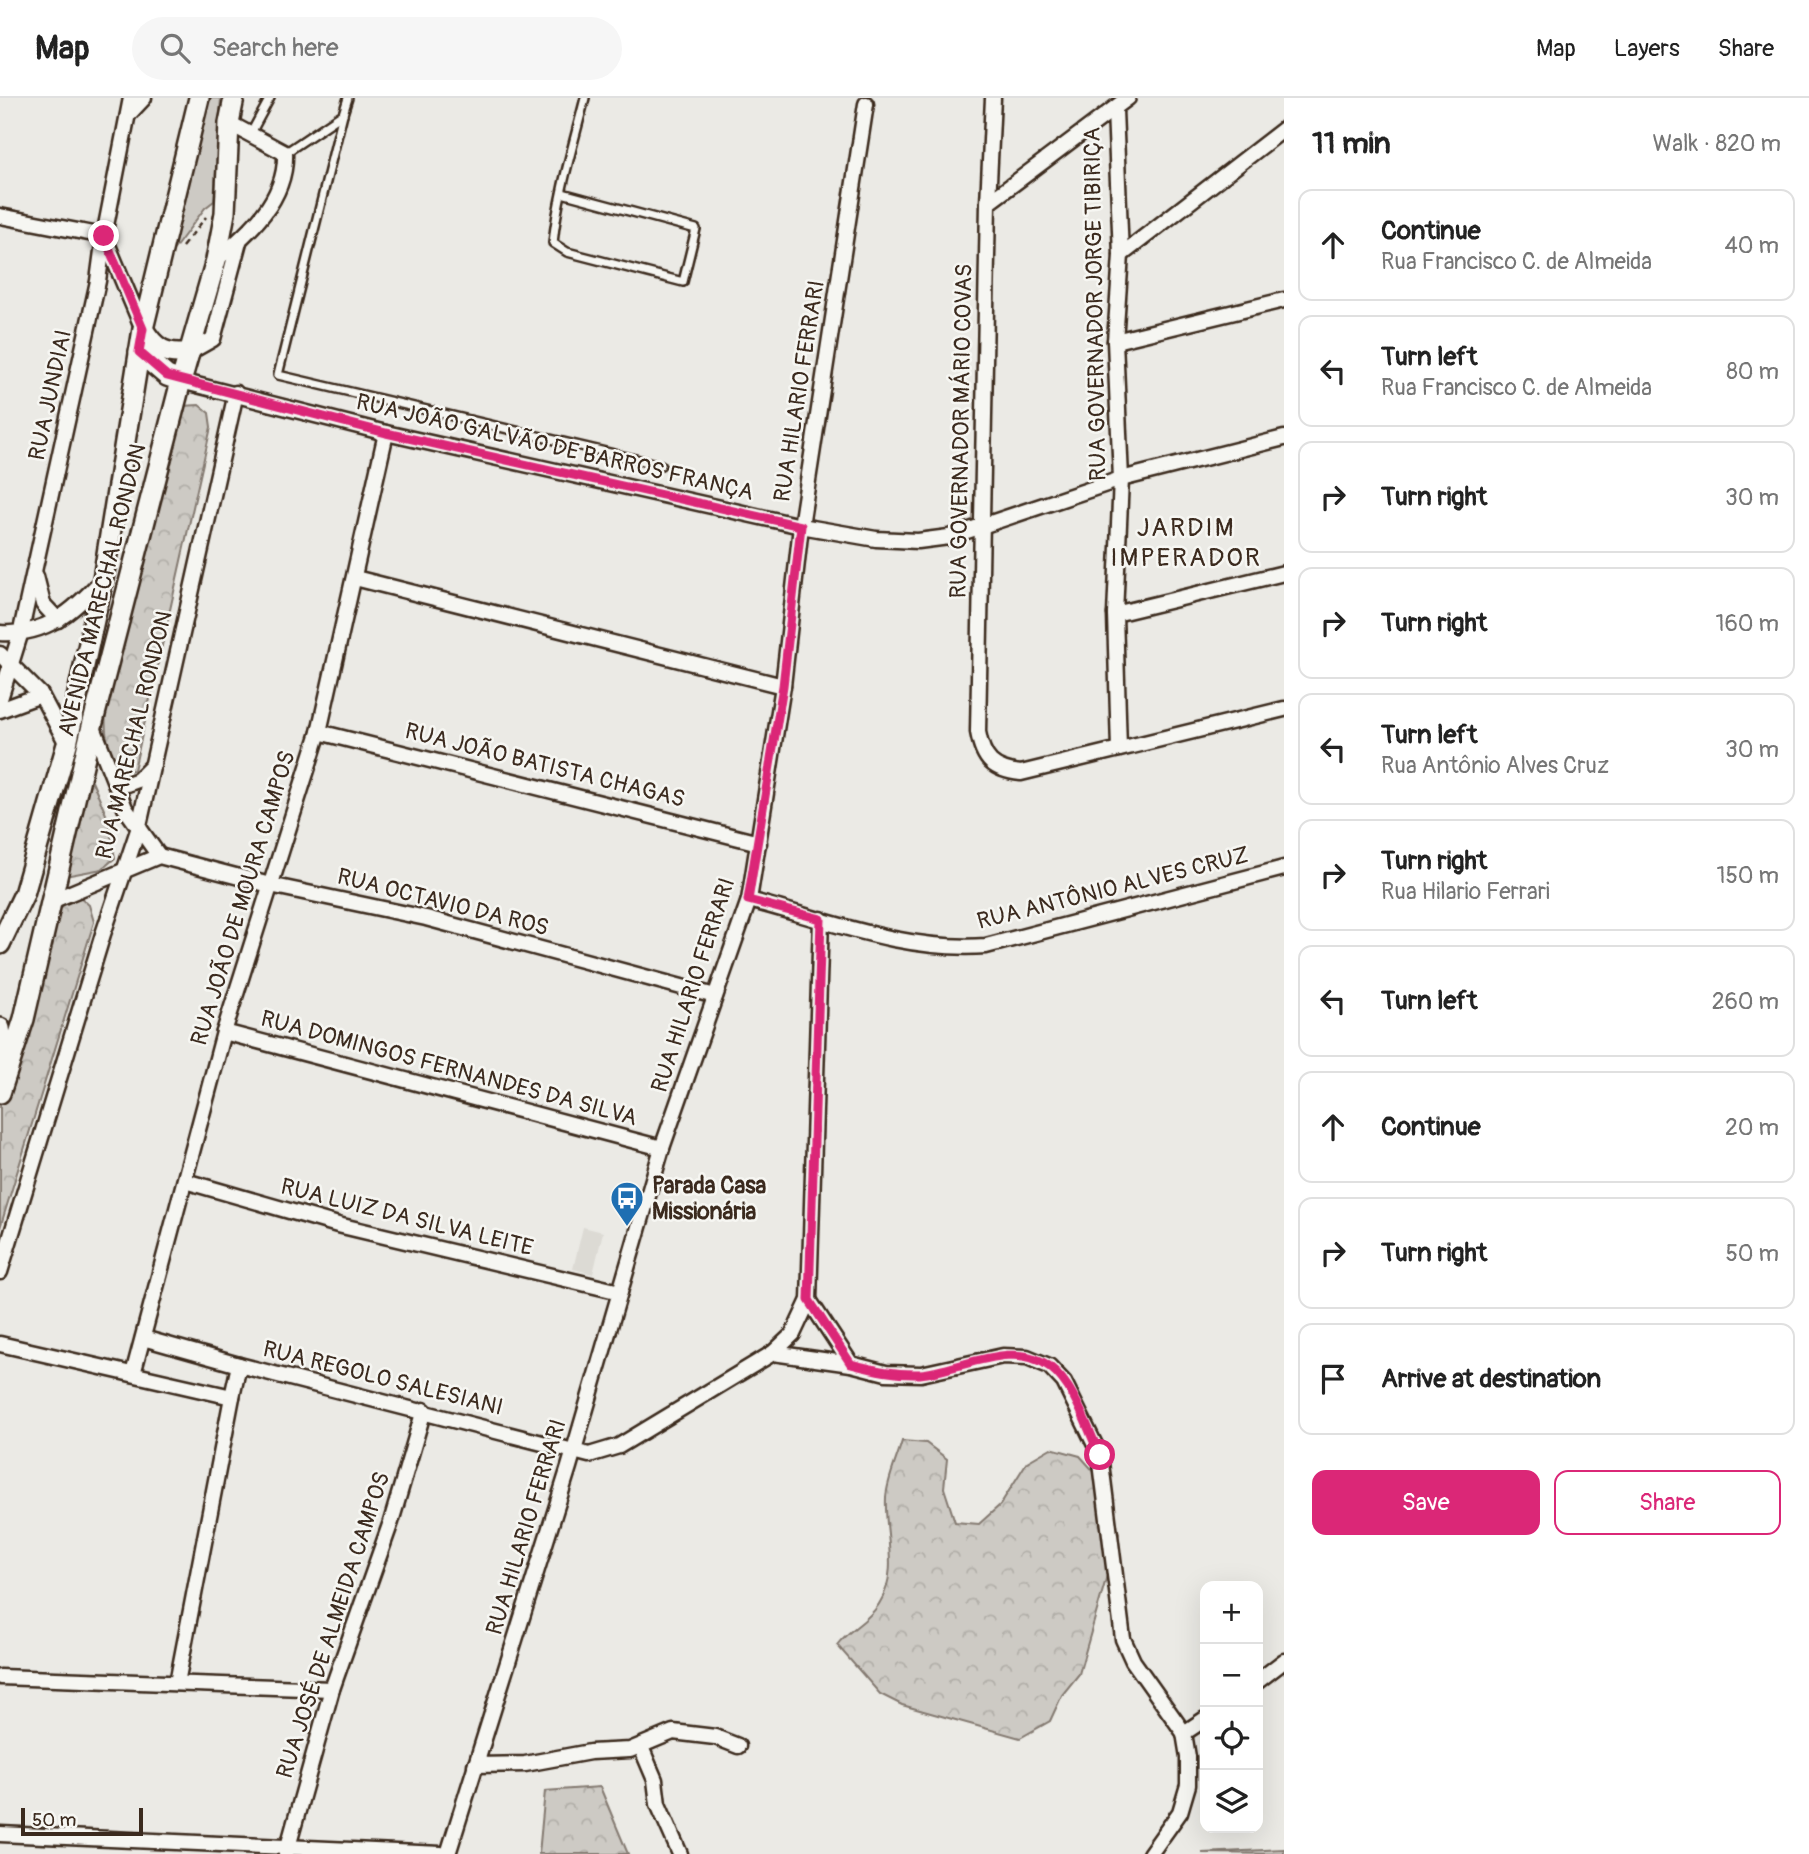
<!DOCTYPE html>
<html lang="en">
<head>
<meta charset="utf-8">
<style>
  :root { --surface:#fff; --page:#f6f6f6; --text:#222; --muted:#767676; --line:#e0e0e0; --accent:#db2777 }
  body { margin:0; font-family:Pangolin,sans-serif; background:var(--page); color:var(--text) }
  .controls { position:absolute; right:21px; bottom:21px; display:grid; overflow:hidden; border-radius:14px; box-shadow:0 7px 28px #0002 }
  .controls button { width:63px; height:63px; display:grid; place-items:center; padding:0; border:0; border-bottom:2px solid var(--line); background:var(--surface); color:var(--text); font:35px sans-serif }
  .scale { position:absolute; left:21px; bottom:18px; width:122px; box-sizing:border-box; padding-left:7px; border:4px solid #3b2a1e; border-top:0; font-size:19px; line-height:24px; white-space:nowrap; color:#3b2a1e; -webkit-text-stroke:5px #f6f6f2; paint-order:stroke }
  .stop { position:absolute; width:21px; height:21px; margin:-16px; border:5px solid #db2777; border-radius:50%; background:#fff }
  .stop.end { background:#db2777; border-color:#fff; box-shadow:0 2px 7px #0008 }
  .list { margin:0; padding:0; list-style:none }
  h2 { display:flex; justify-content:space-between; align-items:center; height:91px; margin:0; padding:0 28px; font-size:30px }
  h2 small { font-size:23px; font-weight:400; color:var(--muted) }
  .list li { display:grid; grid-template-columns:46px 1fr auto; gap:21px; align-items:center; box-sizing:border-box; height:112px; margin:0 14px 14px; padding:0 14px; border:2px solid var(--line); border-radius:14px }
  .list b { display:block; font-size:26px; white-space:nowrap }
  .list p { margin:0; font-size:23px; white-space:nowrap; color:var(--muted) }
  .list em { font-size:23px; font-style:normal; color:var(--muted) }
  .actions { display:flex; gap:14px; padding:21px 28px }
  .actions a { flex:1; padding:16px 0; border:2px solid var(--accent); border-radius:14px; text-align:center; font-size:24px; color:var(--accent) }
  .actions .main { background:var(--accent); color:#fff }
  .icon { flex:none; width:38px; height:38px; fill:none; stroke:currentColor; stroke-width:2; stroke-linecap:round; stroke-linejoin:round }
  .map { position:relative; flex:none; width:1284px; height:1756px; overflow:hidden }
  header { display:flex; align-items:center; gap:42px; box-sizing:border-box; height:98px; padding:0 35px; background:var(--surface); border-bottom:2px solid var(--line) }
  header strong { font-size:33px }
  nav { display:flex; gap:38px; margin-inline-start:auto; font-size:24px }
  .search { width:490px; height:63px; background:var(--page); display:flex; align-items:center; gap:18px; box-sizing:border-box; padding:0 24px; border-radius:38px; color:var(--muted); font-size:26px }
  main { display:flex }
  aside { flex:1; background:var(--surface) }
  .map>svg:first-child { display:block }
  .built { fill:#dcdad4 }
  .grass { fill:#cdcac4; stroke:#847a71; stroke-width:2 }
  .forest { fill:url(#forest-crowns); stroke:#847a71; stroke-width:2 }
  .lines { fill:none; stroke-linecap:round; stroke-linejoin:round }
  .service-casing { stroke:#3b2a1e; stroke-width:12 }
  .minor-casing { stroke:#3b2a1e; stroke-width:19 }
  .secondary-casing { stroke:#3b2a1e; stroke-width:24 }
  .path { stroke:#3b2a1e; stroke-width:2.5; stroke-dasharray:7 5; stroke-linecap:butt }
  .service { stroke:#f6f6f2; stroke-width:7 }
  .minor { stroke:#f6f6f2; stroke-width:14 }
  .secondary { stroke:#f6f6f2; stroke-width:19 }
  .route { stroke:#db2777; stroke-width:9 }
  .labels { text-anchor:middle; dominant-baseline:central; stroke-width:5; stroke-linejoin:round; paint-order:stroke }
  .street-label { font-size:23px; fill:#3b2a1e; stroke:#f6f6f2 }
  .poi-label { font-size:23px; font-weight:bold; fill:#3b2a1e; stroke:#f6f6f2; text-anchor:start }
  .quarter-label { font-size:26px; letter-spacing:2px; fill:#3b2a1e; stroke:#f6f6f2 }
</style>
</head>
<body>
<header>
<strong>Map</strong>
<div class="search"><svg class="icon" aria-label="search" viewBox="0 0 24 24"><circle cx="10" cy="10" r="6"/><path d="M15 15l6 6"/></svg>Search here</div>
<nav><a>Map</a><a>Layers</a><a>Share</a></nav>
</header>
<main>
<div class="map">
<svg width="1284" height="1756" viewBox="0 0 1284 1756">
  <defs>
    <pattern id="forest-crowns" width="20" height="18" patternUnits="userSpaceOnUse" patternTransform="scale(1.75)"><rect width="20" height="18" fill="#cdcac4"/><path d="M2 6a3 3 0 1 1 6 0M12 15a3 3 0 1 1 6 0" fill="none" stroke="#b1aea8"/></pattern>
  </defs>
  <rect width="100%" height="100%" fill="#ebeae5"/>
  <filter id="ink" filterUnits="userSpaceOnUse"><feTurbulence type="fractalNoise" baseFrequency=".0143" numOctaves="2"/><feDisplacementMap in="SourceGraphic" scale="14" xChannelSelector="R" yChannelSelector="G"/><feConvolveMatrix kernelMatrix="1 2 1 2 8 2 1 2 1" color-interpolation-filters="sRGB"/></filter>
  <g filter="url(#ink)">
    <polygon class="built" points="583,1129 603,1134 593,1176 573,1171"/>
    <polygon class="grass" points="207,0 221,0 214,103 205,110 166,162"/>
    <g class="forest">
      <path d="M199 307 209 315 211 329 134 672 121 674C108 656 104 635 106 613L182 308Z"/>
      <polygon points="91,681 108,721 115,760 102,771 65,778"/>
      <polygon points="77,796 89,807 94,824 0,1130 0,1007 58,804"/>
      <path d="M902 1343 926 1345 947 1361 944 1390 955 1424 979 1426 1000 1407 1027 1364 1051 1350 1080 1358 1099 1379 1119 1435 1079 1576 1062 1597 1050 1623 1020 1640 902 1607 880 1596 837 1547C849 1531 868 1524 879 1506 900 1473 884 1435 886 1400 887 1382 897 1361 902 1343Z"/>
      <polygon points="600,1689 628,1756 539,1756 545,1693"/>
      <polygon points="1284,1751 1284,1756 1202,1755"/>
    </g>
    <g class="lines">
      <defs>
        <g id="service">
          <polyline points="343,16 278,277 661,367"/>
          <polyline points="251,35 270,0"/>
          <polyline points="285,55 343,16 348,0"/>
          <path d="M562 95 696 131 683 184 567 154 553 145C558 96 573 48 585 0"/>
        </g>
        <g id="minor">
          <path d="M993 0 988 105 978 634C983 662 993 672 1021 675L1284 611"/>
          <polyline points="1115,12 1121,157 1115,243 1121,381 1115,516 1119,651"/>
          <polyline points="128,17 144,0"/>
          <polyline points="988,105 1128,0"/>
          <polyline points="0,118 104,138 143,231"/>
          <polyline points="1121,157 1284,31"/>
          <path d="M216 162C249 135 287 101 285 55L229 25"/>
          <polyline points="1115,243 1284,202"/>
          <polyline points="190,254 213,241 239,144"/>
          <polyline points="181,283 386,335 801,428 876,441 918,443 949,439 1121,381 1284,340"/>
          <polyline points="36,478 43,506 58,522"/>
          <polyline points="355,480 783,588"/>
          <polyline points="1115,516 1284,475"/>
          <path d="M0 535C45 538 73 514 102 482"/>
          <polyline points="0,556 41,597 67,646"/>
          <polyline points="0,601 20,537 98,183 104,138 131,0"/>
          <polyline points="0,612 41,597"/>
          <polyline points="93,629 125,710 159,758"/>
          <polyline points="319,634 759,745"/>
          <polyline points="114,680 127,686 138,682 153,667"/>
          <path d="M749 802C826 822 905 854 986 848L1284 770"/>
          <polyline points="49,804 159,758 270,787 426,820 715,898"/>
          <polyline points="224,934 662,1050"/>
          <polyline points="185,1083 338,1127 620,1194"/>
          <polyline points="0,1174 103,836 138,732 236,295"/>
          <polyline points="809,1202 851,1266"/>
          <polyline points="143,1240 239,1267"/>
          <polyline points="0,1246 232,1299 239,1267 589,1357 619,1348 773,1255 851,1266 886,1275 921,1276 1003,1258 1027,1259 1049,1268 1064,1284 1100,1357 1123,1541 1133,1563 1184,1635 1188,1659 1188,1687 1180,1714 1150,1756"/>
          <polyline points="773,1255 793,1236 809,1202 821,821"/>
          <polyline points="133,1276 224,934 319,634 386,335"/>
          <polyline points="0,1579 332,1591"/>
          <polyline points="1258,1583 1284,1563"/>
          <polyline points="177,1585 232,1299"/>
          <polyline points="1184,1635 1205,1621"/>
          <polyline points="641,1649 655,1682 658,1706 680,1756"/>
          <polyline points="475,1667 525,1666 590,1654 630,1652 673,1634 715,1639 738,1648"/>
          <polyline points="0,1736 441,1756"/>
          <polyline points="286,1756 332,1591 391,1424 424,1312"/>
          <polyline points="448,1756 569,1369 662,1050 749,802 783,588 801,428 866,6"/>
        </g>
        <g id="secondary">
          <path d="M143 231C155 251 166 258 190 254"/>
          <polyline points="139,254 167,278 181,283"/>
          <polyline points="0,846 24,796 67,646 103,481 143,231 199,0"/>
          <polyline points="0,930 5,969"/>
          <polyline points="0,995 24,921 92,628 181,283 216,162 225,115 229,25 234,0"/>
        </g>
      </defs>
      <use href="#service" class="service-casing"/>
      <use href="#minor" class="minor-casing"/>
      <use href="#secondary" class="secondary-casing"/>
      <polyline class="path" points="182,149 206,119"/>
      <use href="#service" class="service"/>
      <use href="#minor" class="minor"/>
      <use href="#secondary" class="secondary"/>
    </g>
  </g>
  <g class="lines" filter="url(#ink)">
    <path class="route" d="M104 138 143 231 139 254 167 278 386 335 801 428 783 588 748 802 821 821 809 1202 851 1266C874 1272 896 1277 920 1276 959 1273 1014 1240 1050 1269 1075 1288 1087 1330 1100 1357"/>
  </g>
  <defs>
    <symbol id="bus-pin" viewBox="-11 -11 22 30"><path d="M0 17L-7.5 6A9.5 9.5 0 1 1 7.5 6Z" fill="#1f6fb2" stroke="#f6f6f2"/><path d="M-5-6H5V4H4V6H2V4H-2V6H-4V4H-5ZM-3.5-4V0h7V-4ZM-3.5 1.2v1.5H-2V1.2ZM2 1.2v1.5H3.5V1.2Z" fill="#fff"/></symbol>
  </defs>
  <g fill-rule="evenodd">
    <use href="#bus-pin" x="608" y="1081" width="38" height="52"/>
  </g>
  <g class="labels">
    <g class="street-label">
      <text transform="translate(1095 206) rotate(-91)">RUA GOVERNADOR JORGE TIBIRIÇA</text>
      <text transform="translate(799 293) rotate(-81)">RUA HILARIO FERRARI</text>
      <text transform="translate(50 297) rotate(-78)">RUA JUNDIAI</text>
      <text transform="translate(961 333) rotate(-89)">RUA GOVERNADOR MÁRIO COVAS</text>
      <text transform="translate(555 349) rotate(13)">RUA JOÃO GALVÃO DE BARROS FRANÇA</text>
      <text transform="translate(102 492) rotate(-76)">AVENIDA MARECHAL RONDON</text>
      <text transform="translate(134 637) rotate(-76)">RUA MARECHAL RONDON</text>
      <text transform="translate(545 667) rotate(14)">RUA JOÃO BATISTA CHAGAS</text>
      <text transform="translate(1113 790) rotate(-14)">RUA ANTÔNIO ALVES CRUZ</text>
      <text transform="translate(243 800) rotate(-73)">RUA JOÃO DE MOURA CAMPOS</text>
      <text transform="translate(443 804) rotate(14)">RUA OCTAVIO DA ROS</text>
      <text transform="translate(693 887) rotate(-72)">RUA HILARIO FERRARI</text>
      <text transform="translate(449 970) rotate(15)">RUA DOMINGOS FERNANDES DA SILVA</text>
      <text transform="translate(407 1119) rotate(14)">RUA LUIZ DA SILVA LEITE</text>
      <text transform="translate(383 1280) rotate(14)">RUA REGOLO SALESIANI</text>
      <text transform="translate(526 1429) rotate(-73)">RUA HILARIO FERRARI</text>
      <text transform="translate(333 1527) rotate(-72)">RUA JOSÉ DE ALMEIDA CAMPOS</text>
    </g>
    <g class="poi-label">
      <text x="652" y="1087">Parada Casa<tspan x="652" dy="26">Missionária</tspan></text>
    </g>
    <g class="quarter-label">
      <text x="1186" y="430">JARDIM<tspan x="1186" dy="30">IMPERADOR</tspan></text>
    </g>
  </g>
</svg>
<div class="controls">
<button>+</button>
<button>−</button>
<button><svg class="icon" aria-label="locate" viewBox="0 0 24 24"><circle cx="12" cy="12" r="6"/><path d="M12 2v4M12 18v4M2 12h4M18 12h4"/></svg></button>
<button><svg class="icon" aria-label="layers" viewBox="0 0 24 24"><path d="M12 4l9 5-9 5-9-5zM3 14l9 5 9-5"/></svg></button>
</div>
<div class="scale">50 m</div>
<div class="stop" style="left:1100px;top:1357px"></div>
<div class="stop end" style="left:104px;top:138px"></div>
</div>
<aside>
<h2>11 min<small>Walk · 820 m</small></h2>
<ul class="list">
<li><svg class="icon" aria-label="ahead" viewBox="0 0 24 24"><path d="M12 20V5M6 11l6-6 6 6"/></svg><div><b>Continue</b><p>Rua Francisco C. de Almeida</p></div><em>40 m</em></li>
<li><svg class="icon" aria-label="left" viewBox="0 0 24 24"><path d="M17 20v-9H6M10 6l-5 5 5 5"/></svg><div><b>Turn left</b><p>Rua Francisco C. de Almeida</p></div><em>80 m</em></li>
<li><svg class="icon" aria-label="right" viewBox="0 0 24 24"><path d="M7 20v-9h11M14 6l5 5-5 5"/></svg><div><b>Turn right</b></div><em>30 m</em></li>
<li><svg class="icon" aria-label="right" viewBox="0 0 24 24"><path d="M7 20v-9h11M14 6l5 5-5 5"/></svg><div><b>Turn right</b></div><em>160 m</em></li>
<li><svg class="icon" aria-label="left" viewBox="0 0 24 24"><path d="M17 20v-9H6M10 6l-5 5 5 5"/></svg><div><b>Turn left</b><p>Rua Antônio Alves Cruz</p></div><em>30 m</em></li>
<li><svg class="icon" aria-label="right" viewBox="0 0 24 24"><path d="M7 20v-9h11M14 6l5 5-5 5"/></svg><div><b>Turn right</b><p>Rua Hilario Ferrari</p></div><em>150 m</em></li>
<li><svg class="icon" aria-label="left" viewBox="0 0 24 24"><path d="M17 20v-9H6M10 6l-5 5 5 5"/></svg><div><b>Turn left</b></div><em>260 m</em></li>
<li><svg class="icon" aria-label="ahead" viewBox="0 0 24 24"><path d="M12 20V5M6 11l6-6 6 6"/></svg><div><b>Continue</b></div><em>20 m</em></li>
<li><svg class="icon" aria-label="right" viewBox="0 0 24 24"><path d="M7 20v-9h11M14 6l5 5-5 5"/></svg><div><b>Turn right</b></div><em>50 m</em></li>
<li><svg class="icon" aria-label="arrive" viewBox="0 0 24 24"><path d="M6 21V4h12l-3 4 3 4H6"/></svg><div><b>Arrive at destination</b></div></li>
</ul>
<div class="actions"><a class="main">Save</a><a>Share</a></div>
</aside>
</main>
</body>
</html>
